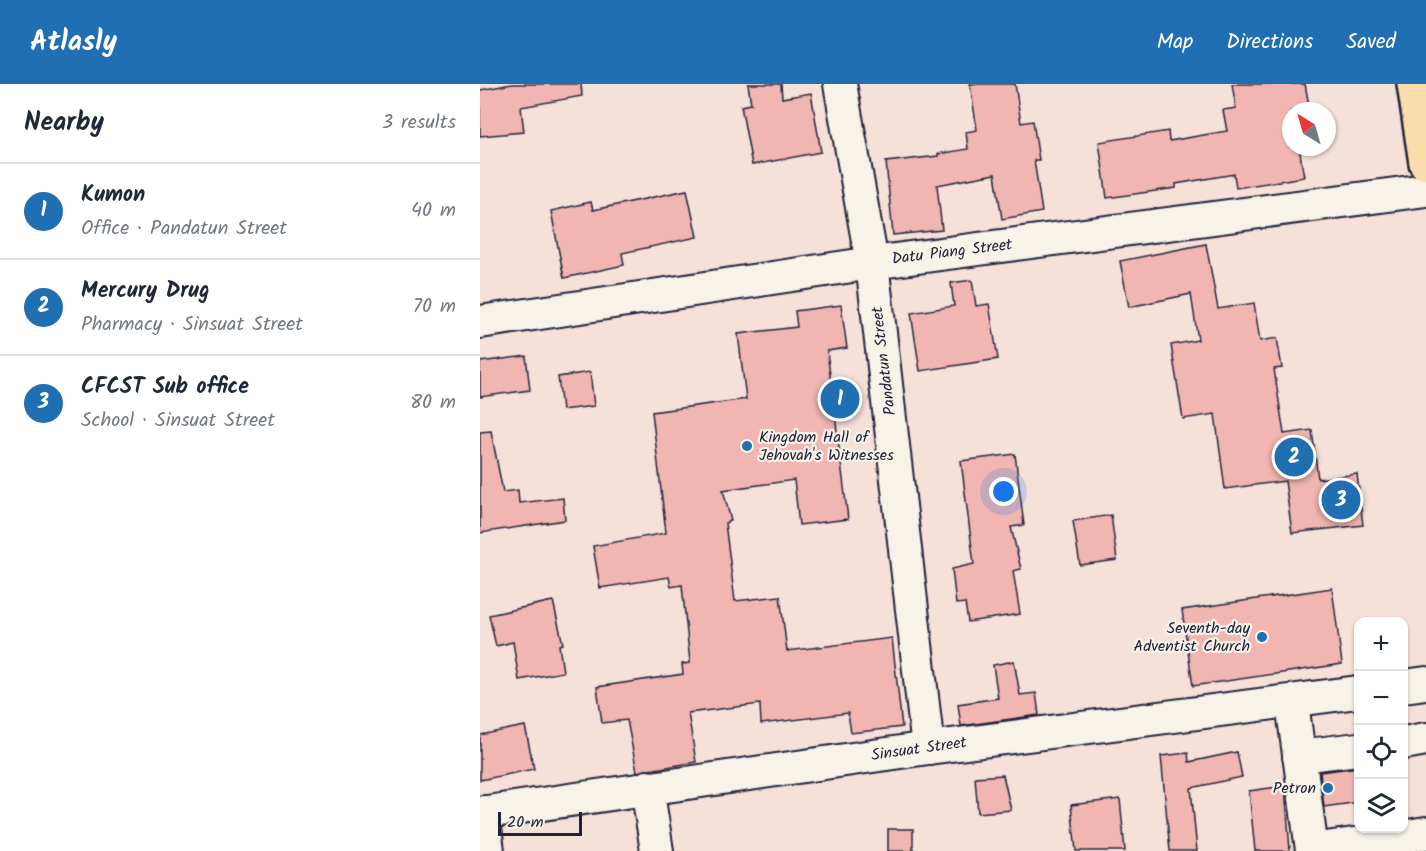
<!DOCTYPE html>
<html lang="en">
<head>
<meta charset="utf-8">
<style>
  :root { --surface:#fff; --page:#f6f6f7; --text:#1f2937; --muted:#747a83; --line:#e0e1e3; --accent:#1f6fb2 }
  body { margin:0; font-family:Kalam,sans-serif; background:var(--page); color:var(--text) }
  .controls { position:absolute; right:18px; bottom:18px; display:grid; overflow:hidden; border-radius:12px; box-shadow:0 2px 4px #0004 }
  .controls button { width:54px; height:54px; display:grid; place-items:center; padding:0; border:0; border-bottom:2px solid var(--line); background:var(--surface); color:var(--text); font:30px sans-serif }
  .compass { position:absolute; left:802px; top:18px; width:54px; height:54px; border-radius:50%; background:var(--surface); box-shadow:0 2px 4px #0004; rotate:323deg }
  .scale { position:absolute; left:18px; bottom:15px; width:84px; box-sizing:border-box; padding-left:6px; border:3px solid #22223b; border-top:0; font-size:16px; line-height:21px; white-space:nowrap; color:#22223b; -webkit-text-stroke:4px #f7f3e8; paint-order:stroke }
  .you { position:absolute; left:524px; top:408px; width:21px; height:21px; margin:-15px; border:4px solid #fff; border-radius:50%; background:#1a73e8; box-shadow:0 0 0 9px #1a73e833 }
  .badge { display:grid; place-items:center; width:39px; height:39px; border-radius:50%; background:var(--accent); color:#fff; font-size:20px; font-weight:700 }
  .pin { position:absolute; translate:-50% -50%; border:3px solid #fff; box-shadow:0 2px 6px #0006 }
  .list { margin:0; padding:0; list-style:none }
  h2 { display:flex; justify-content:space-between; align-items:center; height:78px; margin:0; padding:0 24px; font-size:26px }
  h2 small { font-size:20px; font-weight:400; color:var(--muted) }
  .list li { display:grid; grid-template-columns:39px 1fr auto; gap:18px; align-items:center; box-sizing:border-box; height:96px; padding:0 24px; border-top:2px solid var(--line) }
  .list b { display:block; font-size:22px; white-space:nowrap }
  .list p { margin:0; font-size:20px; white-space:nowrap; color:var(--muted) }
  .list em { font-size:20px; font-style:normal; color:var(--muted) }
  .icon { flex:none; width:33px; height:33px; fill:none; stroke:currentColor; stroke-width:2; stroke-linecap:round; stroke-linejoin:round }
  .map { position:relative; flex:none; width:946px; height:767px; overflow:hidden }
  header { display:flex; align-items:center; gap:36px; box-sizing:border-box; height:84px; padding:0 30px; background:var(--accent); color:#fff }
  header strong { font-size:28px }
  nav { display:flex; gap:33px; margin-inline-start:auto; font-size:21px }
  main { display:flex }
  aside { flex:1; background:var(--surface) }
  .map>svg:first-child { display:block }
  .building { fill:#f1b6b1; stroke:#22223b; stroke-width:1.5 }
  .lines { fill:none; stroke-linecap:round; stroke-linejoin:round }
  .minor-casing { stroke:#22223b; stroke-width:36 }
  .highway-casing { stroke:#22223b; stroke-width:38 }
  .minor { stroke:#f7f3e8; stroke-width:32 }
  .highway { stroke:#faddab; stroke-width:33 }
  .poi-dot { fill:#1f6fb2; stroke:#f7f3e8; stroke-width:2 }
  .labels { text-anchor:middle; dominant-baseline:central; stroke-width:4.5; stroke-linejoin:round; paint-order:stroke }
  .street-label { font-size:16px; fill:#22223b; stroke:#f7f3e8 }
  .poi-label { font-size:16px; fill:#22223b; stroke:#f7f3e8; text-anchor:end }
</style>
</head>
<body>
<header>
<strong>Atlasly</strong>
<nav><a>Map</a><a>Directions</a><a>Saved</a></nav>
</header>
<main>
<aside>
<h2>Nearby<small>3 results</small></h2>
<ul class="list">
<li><span class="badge">1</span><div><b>Kumon</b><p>Office · Pandatun Street</p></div><em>40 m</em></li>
<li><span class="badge">2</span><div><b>Mercury Drug</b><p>Pharmacy · Sinsuat Street</p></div><em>70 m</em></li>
<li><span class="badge">3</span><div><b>CFCST Sub office</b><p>School · Sinsuat Street</p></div><em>80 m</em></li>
</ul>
</aside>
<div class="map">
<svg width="946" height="767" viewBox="0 0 946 767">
  <rect width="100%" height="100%" fill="#f5e1d8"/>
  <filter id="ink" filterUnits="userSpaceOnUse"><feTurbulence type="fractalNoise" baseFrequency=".0167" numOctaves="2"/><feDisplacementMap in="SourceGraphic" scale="12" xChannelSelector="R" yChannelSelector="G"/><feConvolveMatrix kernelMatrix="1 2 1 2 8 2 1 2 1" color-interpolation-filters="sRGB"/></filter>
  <g filter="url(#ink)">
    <g class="building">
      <polygon points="32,0 101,0 102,12 41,23 44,48 0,52 0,6"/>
      <polygon points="268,0 301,0 302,14 331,9 341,68 272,81 261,22 271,20"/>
      <polygon points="490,0 535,0 541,39 553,37 559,76 554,76 562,128 522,135 515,90 457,101 462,146 413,151 406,78 458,72 458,70 488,65 486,48 497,46"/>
      <polygon points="752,0 825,0 830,27 811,27 811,63 819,63 824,93 756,104 754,90 696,100 696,104 627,114 619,58 688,47 689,57 747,47 743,26 756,24"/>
      <polygon points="207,106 217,153 142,169 144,181 84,194 71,127 111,118 113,126"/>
      <polygon points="726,160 738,225 774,219 780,257 797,254 802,284 794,285 804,350 832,346 838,395 877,390 883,441 812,449 805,397 745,405 735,330 703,335 691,261 718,256 711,210 649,223 640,177"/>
      <polygon points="492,196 496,222 509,220 518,275 440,287 431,229 474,222 471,199"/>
      <polygon points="361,221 367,264 347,267 368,435 319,441 314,396 243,406 251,437 245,439 255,517 300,512 307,567 412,554 422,643 371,649 368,629 281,640 280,620 208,629 216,678 157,688 147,636 122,639 117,603 203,590 202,580 210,579 202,501 191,503 189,493 120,504 113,462 186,449 172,328 266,315 258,250 317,243 315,227"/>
      <polygon points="46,272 50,306 0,313 0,278"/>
      <polygon points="110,288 114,322 82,326 78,293"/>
      <polygon points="11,347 23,408 38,406 39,419 83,414 85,436 0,449 0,348"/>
      <polygon points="535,370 544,441 531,443 541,485 533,487 540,530 488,538 485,519 476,520 472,485 494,480 481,377"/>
      <polygon points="631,431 637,476 600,481 593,437"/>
      <polygon points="852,504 862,580 713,602 702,526"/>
      <polygon points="73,517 83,560 79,561 83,588 39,596 33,558 16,562 9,531"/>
      <polygon points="534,577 540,611 556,609 559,631 481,642 478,620 518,614 513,581"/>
      <polygon points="45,642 54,685 0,696 0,651"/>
      <polygon points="757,668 762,693 711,704 717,767 690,767 681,672 708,669 709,678"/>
      <polygon points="879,683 879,718 844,723 840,688"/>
      <polygon points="523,691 531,726 498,729 495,693"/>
      <polygon points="805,702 810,767 775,767 769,707"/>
      <polygon points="640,715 645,767 596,767 591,721"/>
      <rect x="408" y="745" width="25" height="22"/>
    </g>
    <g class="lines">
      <defs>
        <g id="minor">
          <polyline points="360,0 392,179 448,664"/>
          <polyline points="0,238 392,179 946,106"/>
          <polyline points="924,602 946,599"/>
          <polyline points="812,619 832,766 916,754"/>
          <polyline points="924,659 946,655"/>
          <polyline points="819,672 878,665"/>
          <polyline points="167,703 177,767"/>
          <polyline points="3,728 8,767"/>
          <polyline points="0,729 448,664 878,608"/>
          <polyline points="914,744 916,754 946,749"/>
        </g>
        <polyline id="highway" points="934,0 946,79"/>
      </defs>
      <use href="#minor" class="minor-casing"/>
      <use href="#highway" class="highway-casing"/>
      <use href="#minor" class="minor"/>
      <use href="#highway" class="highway"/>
    </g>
  </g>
  <g class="poi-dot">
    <circle cx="267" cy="362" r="6"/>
    <circle cx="782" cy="553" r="6"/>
    <circle cx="848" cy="704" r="6"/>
  </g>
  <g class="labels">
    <g class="street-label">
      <text transform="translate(472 168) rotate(-7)">Datu Piang Street</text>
      <text transform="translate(404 277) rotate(-97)">Pandatun Street</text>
      <text transform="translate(439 665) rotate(-8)">Sinsuat Street</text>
    </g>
    <g class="poi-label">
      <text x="279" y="353" text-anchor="start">Kingdom Hall of<tspan x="279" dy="18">Jehovah's Witnesses</tspan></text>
      <text x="770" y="544">Seventh-day<tspan x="770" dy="18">Adventist Church</tspan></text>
      <text x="836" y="704">Petron</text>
    </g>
  </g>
</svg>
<div class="controls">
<button>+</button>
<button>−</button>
<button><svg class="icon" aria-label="locate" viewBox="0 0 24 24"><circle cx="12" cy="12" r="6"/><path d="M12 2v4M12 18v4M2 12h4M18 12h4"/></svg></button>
<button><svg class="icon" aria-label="layers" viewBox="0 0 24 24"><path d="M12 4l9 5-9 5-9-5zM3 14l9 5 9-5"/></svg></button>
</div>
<svg class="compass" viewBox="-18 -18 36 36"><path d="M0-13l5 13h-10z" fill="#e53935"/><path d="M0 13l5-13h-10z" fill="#747a83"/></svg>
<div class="scale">20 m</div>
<div class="you"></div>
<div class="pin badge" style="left:360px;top:315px">1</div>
<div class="pin badge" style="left:814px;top:373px">2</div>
<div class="pin badge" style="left:861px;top:416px">3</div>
</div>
</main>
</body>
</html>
